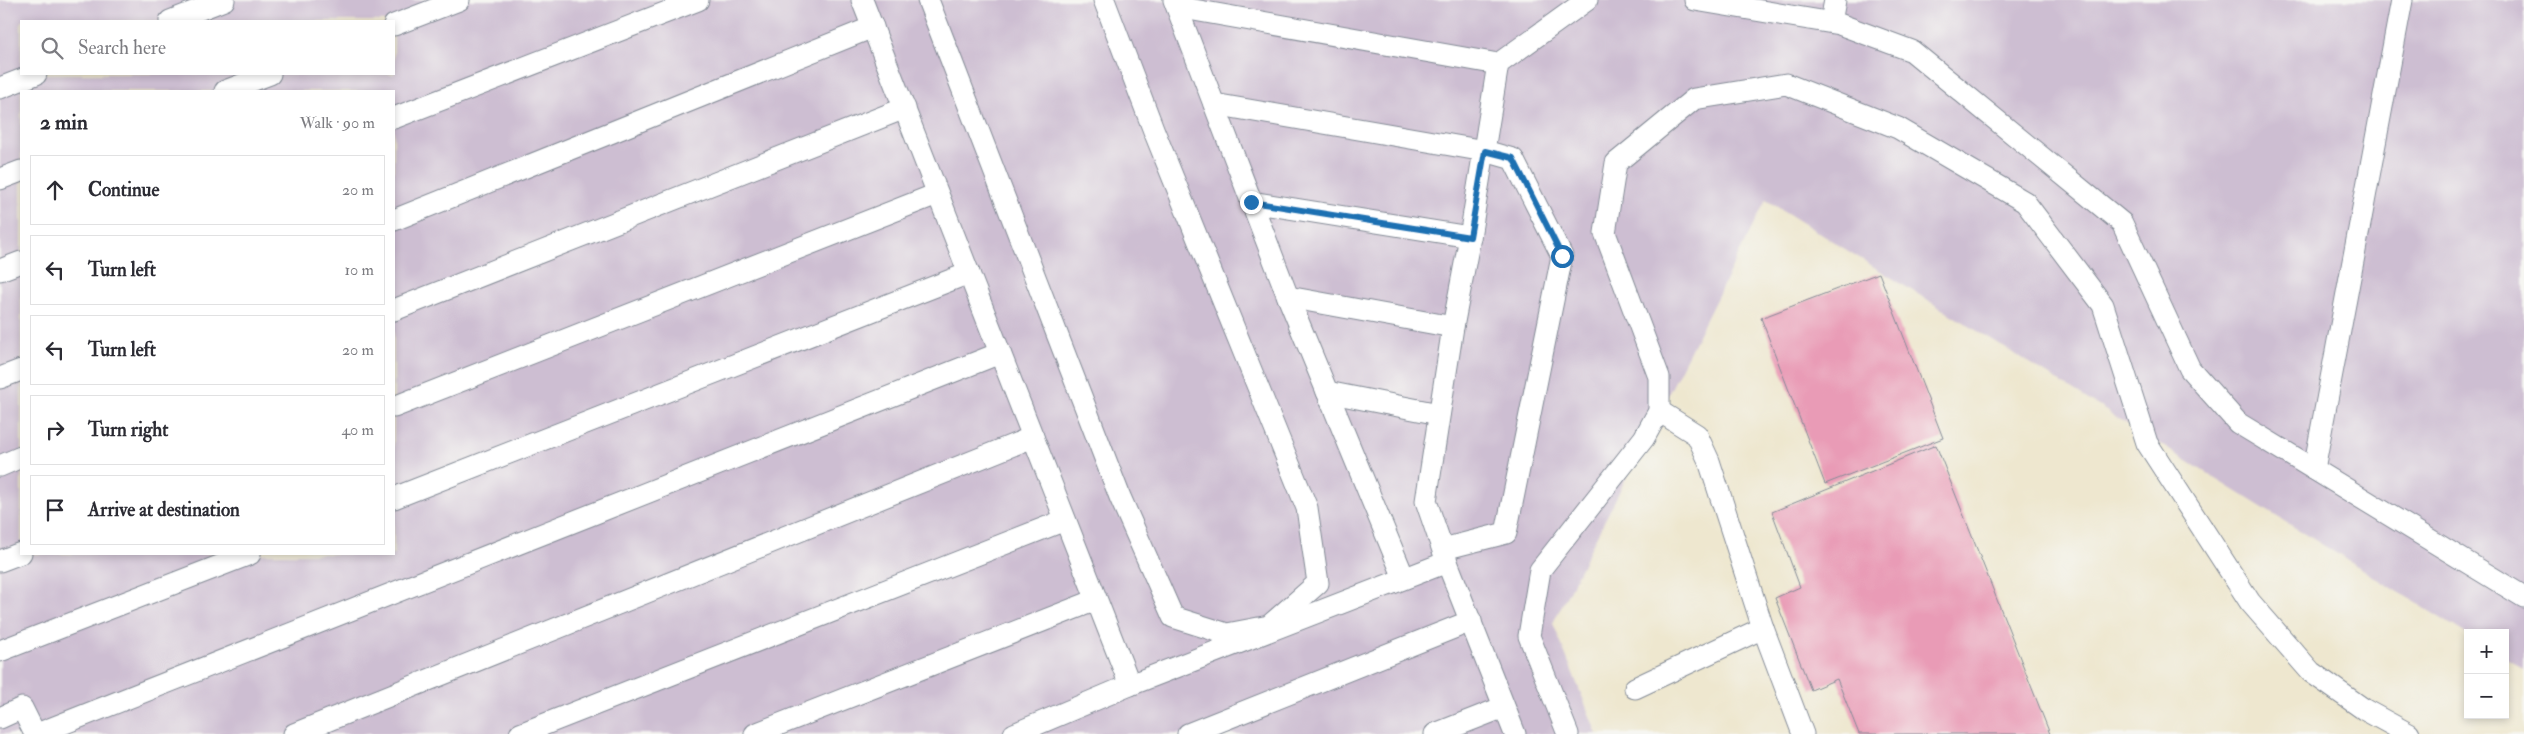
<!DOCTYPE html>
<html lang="en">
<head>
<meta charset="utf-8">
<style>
  :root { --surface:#fff; --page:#f7f7f7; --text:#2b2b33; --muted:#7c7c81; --line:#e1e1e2 }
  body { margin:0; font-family:"IM FELL Double Pica",serif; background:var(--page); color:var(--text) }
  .controls { position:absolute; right:15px; bottom:15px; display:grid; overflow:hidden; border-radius:0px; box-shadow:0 2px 8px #0003 }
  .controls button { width:45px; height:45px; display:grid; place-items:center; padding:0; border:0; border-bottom:1px solid var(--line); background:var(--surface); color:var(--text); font:25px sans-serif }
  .stop { position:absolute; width:15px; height:15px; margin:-11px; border:4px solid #1f6fb2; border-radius:50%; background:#fff }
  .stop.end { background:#1f6fb2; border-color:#fff; box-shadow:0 1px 5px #0008 }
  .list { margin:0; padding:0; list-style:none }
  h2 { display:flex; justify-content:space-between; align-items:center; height:65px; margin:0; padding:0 20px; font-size:21px }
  h2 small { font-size:16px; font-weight:400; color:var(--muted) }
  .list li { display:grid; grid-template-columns:32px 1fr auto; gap:15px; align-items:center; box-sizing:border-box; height:70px; margin:0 10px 10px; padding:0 10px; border:1px solid var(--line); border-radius:0px }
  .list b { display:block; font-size:19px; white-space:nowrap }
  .list em { font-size:16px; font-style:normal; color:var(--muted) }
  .icon { flex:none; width:28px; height:28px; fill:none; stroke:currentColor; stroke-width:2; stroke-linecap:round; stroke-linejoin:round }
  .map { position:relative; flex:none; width:2524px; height:734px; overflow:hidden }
  .search { position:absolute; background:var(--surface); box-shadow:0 2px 8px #0003; left:20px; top:20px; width:375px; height:55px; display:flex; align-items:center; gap:12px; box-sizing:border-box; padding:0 18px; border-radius:0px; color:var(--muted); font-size:19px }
  .panel { position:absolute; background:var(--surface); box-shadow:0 2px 8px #0003; left:20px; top:90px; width:375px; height:465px; border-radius:0px }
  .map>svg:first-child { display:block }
  .industrial { fill:#cdbed2; fill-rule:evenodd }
  .building { fill:#e99bb6 }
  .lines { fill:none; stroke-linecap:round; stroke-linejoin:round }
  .service-casing { stroke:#848b96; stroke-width:23 }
  .service { stroke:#fff; stroke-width:21 }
  .route { stroke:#1f6fb2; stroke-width:6 }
</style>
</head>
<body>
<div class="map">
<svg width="2524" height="734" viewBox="0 0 2524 734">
  <rect width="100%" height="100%" fill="#f6f6f2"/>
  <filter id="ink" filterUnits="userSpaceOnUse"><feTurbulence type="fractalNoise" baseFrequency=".02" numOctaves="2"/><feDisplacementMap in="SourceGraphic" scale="10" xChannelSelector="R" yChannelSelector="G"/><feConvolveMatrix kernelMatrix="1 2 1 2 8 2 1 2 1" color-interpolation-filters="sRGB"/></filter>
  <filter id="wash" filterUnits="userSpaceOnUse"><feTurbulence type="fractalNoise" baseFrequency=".0096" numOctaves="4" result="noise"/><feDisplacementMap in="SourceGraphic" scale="20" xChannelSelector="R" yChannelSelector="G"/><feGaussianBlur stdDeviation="1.12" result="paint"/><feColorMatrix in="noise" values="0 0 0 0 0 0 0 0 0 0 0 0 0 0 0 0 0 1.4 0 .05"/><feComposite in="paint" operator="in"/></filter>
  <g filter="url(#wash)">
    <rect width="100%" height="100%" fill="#eee7cf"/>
    <path class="industrial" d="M0 0H2524V670L2505 658V633H2468V635L1766 200 1553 623 1597 734H0ZM21 21H394V74H21ZM21 91H394V554H21Z"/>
    <g id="blocks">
      <g class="building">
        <polygon points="1879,273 1943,438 1825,484 1761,318"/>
        <polygon points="1936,445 2050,734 1859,734 1837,679 1811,690 1775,598 1800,587 1772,512"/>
      </g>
    </g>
  </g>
  <g filter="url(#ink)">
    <use href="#blocks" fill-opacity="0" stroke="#848b96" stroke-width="1"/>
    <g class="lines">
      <defs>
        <g id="service">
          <polyline points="862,0 1130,685"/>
          <polyline points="928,0 1120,497 1173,617 1227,634 1269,626 1318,583 1307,508 1154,131 1104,0"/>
          <polyline points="1174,0 1288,297 1404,578"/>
          <polyline points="1695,0 1839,24 1912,51 2122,223 2190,369 2238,423 2524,597"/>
          <polyline points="1177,7 1498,64"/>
          <polyline points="170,21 224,0"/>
          <polyline points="1831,22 1835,0"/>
          <polyline points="394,25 459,0"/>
          <polyline points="0,88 36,74"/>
          <polyline points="225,91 270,74"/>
          <polyline points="1214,104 1485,151 1513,159 1562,256 1506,533 1443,549"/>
          <polyline points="394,118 698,0"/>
          <polyline points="0,179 21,171"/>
          <polyline points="1251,202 1470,237"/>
          <polyline points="394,220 873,27"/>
          <polyline points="0,270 21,262"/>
          <polyline points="1288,297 1453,327"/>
          <polyline points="394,310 905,108"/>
          <polyline points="0,378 21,370"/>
          <polyline points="1327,392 1439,414"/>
          <polyline points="394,407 937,194"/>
          <polyline points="1659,411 1697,435 1709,461 1763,628 1803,734"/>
          <polyline points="0,466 21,457"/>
          <polyline points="2314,469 2402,0"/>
          <polyline points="394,498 969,273"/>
          <polyline points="0,561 21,553"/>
          <polyline points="0,651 250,554"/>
          <polyline points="1635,688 1763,628"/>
          <polyline points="0,718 22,708 35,734"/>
          <polyline points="37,734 1000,353"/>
          <polyline points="294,734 1033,437"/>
          <polyline points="520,734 1065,520"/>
          <polyline points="755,734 1096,600"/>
          <polyline points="1014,734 1130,685 1447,562"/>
          <polyline points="1188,734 1471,621"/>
          <polyline points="1435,734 1504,707"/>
          <polyline points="1515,734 1447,562 1426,501 1453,327 1470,237 1498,64 1587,0"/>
          <polyline points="1568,734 1529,636 1540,570 1644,438 1659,411 1659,377 1605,233 1616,163 1694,99 1786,84 1898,128 2025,202 2103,305 2147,443 2250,602 2311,672 2365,710 2409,734"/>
        </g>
      </defs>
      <use href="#service" class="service-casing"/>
      <use href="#service" class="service"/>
    </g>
  </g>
  <g class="lines" filter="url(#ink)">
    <polyline class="route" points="1251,202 1470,237 1485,151 1513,158 1562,256"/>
  </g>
</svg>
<div class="controls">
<button>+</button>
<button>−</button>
</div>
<div class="stop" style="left:1562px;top:256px"></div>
<div class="stop end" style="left:1251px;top:202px"></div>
<div class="search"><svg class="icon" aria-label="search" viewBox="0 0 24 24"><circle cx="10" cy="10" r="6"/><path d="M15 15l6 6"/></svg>Search here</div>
<section class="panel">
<h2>2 min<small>Walk · 90 m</small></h2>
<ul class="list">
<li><svg class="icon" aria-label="ahead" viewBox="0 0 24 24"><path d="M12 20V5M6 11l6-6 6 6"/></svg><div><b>Continue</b></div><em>20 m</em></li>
<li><svg class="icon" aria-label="left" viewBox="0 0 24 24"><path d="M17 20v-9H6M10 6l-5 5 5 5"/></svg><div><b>Turn left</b></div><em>10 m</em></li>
<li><svg class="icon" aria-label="left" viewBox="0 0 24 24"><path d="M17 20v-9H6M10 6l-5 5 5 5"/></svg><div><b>Turn left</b></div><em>20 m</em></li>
<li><svg class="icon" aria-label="right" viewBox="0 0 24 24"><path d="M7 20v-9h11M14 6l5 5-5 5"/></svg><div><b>Turn right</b></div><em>40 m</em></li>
<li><svg class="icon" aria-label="arrive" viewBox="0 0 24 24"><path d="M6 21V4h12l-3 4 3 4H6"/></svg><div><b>Arrive at destination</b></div></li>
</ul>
</section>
</div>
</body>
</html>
